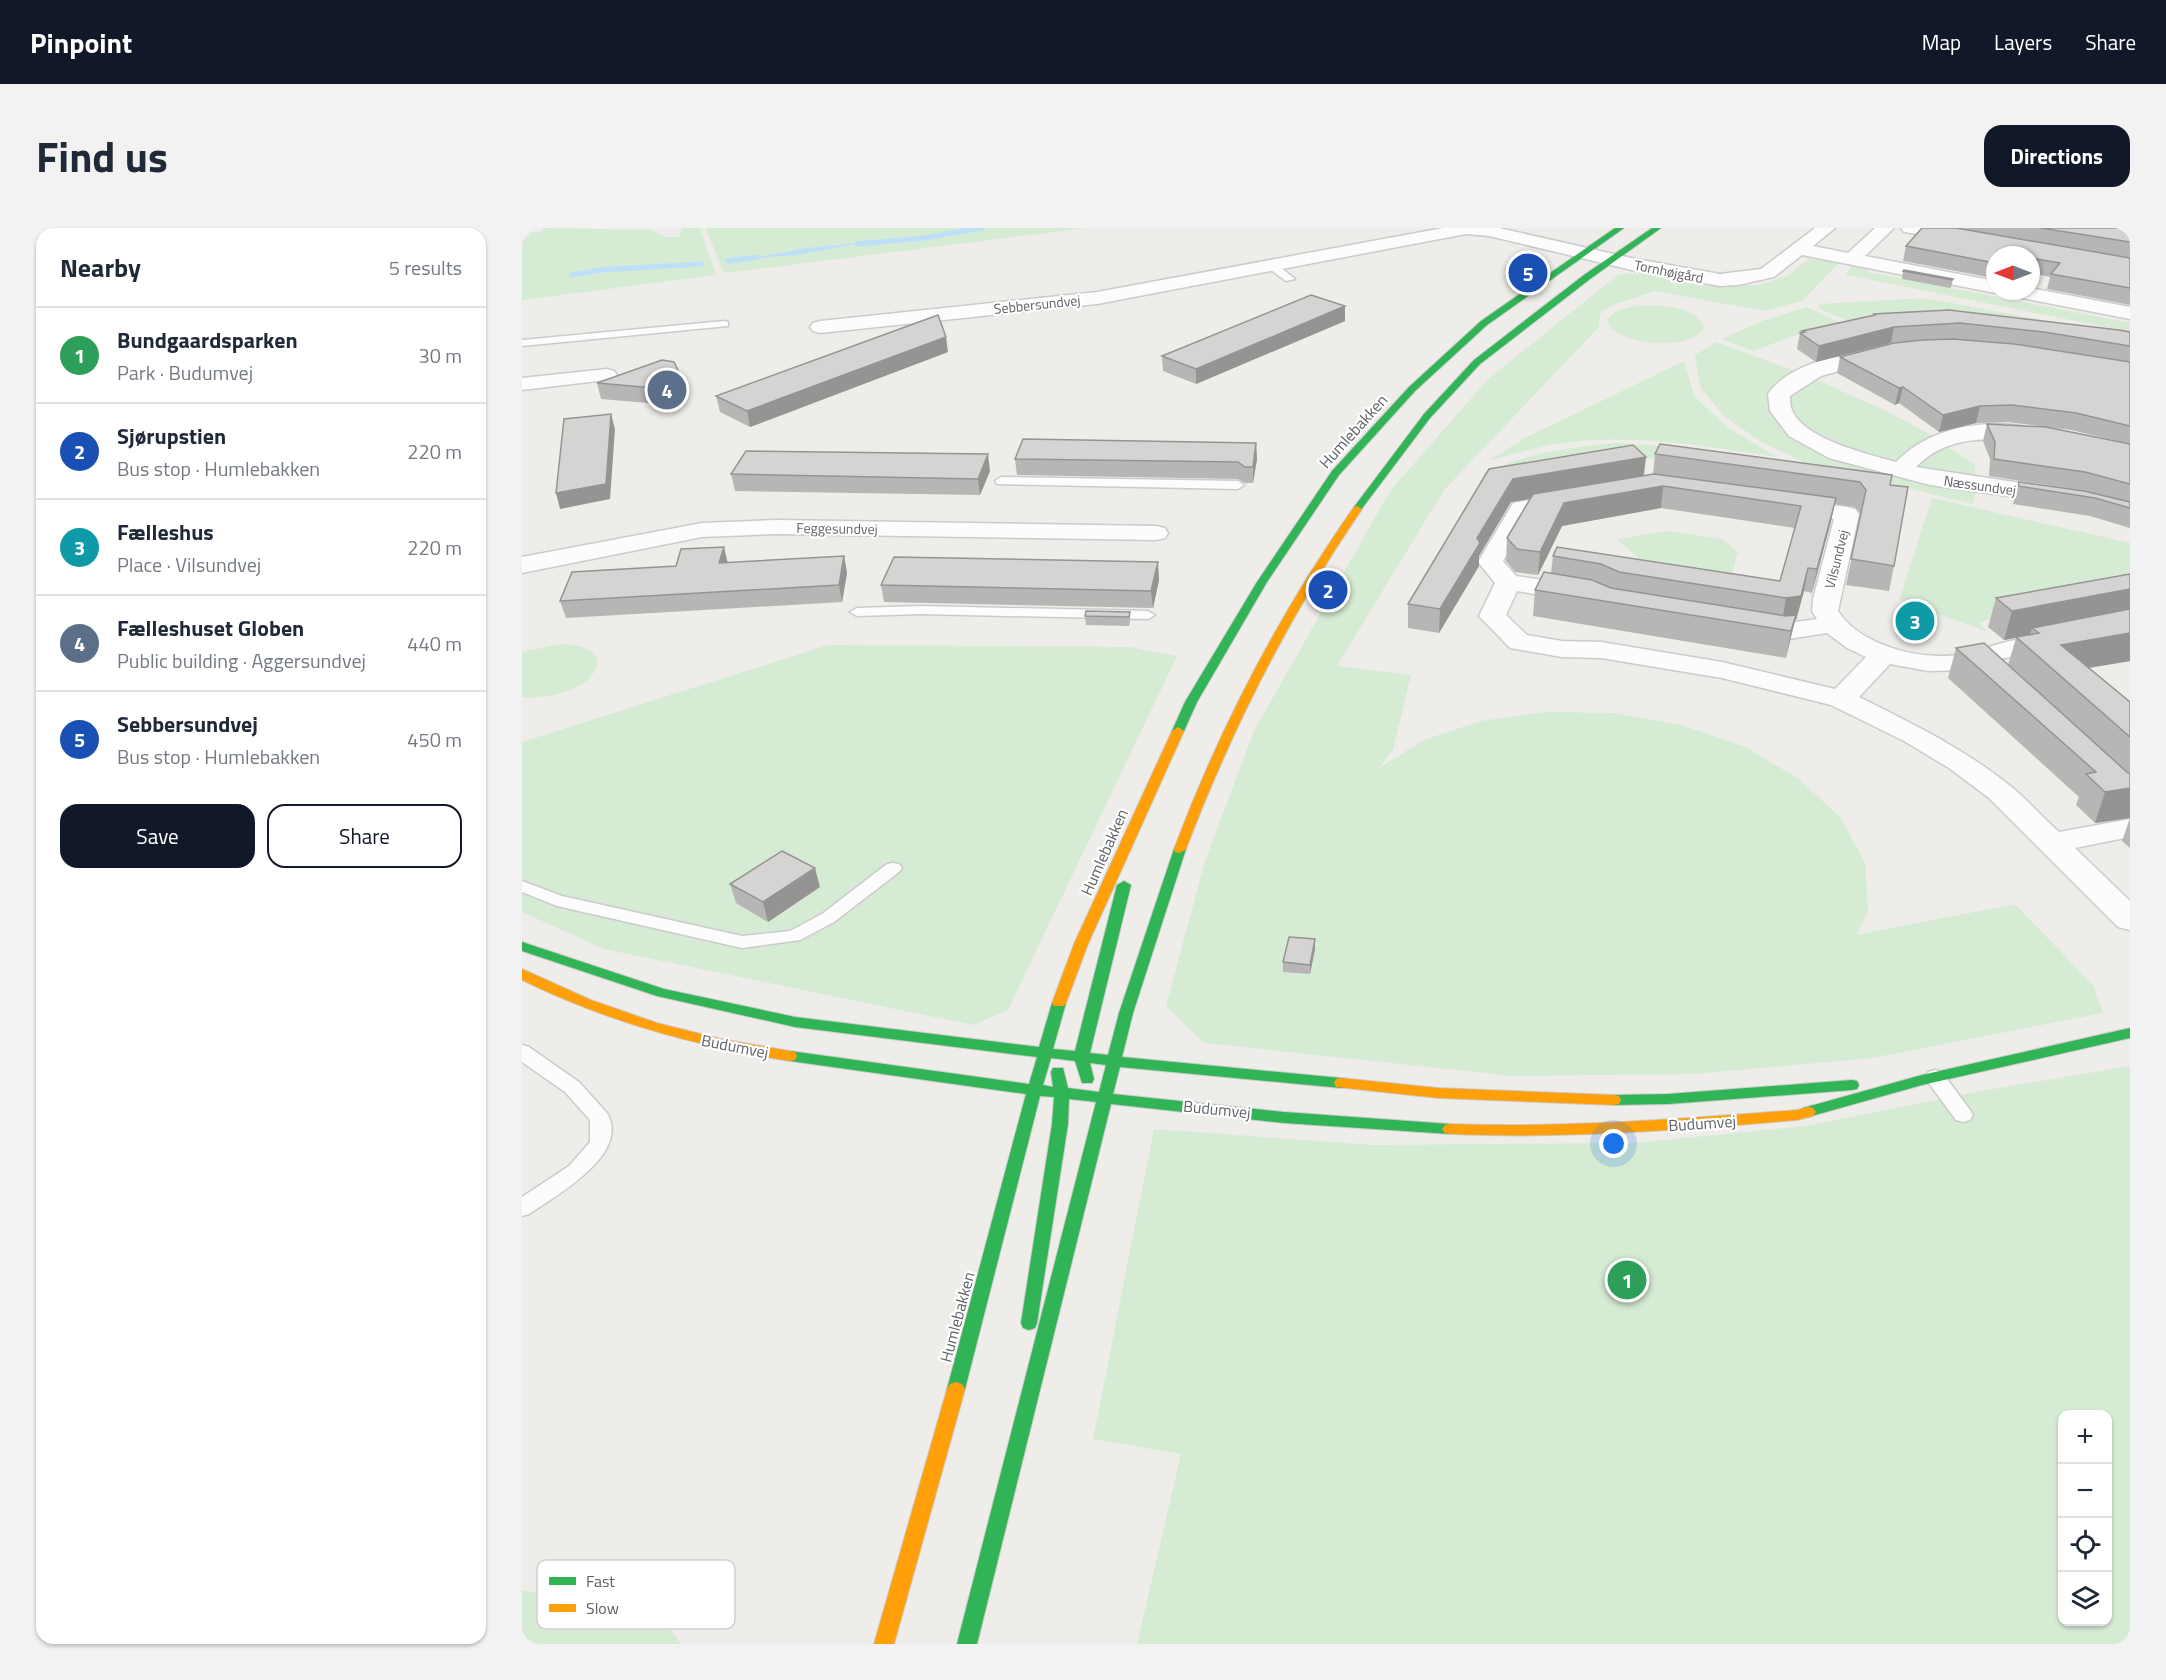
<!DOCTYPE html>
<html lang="en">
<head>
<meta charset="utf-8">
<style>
  :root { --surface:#fff; --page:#f2f2f3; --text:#1f2937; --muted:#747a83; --line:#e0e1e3; --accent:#111827 }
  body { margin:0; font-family:"Titillium Web",sans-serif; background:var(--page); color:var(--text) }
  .controls { position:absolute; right:18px; bottom:18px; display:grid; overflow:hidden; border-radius:12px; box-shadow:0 2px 4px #0004 }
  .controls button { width:54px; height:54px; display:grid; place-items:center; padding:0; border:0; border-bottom:2px solid var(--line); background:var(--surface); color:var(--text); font:30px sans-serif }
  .compass { position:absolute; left:1464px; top:18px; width:54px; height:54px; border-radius:50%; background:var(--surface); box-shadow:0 2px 4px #0004; rotate:270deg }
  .you { position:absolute; left:1092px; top:916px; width:21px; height:21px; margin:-15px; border:4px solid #fff; border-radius:50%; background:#1a73e8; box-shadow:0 0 0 9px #1a73e833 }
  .badge { display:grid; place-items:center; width:39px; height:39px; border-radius:50%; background:var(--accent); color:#fff; font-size:20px; font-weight:700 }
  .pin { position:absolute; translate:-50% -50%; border:3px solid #fff; box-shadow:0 2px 6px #0006 }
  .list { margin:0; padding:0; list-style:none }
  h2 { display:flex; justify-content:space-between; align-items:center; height:78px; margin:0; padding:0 24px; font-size:26px }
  h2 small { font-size:20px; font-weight:400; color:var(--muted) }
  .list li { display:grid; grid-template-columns:39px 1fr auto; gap:18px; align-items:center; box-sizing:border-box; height:96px; padding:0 24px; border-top:2px solid var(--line) }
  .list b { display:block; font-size:22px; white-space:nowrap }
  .list p { margin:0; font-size:20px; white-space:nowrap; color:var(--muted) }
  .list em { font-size:20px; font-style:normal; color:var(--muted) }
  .actions { display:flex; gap:12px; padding:18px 24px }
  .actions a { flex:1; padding:14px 0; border:2px solid var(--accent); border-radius:18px; text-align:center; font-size:21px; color:var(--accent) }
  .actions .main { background:var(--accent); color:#fff }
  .icon { flex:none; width:33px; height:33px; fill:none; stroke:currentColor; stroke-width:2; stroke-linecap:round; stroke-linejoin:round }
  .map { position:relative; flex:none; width:1608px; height:1416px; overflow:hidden; border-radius:18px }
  header { display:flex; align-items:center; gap:36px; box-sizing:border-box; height:84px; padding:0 30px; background:var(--accent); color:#fff }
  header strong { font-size:28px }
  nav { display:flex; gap:33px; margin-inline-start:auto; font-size:21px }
  .intro { display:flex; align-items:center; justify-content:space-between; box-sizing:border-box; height:144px; padding:0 36px }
  h1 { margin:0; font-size:42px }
  .button { padding:15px 27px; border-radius:18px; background:var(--accent); color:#fff; font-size:21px; font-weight:700 }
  main { display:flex; gap:36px; padding:0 36px }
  aside { flex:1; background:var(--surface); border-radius:18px; box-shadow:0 2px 4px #0004 }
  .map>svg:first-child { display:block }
  .green { fill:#d6ebd4; fill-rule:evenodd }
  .water { fill:#bddff8 }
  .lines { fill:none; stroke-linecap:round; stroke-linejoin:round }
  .stream { stroke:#bddff8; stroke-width:5 }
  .lane-casing { stroke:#cbcbcb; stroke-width:3 }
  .street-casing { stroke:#cbcbcb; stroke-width:3 }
  .fast-casing { stroke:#cbcbcb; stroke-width:2 }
  .slow-casing { stroke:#cbcbcb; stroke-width:2 }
  .lane { fill:#fcfcfc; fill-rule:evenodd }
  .street { fill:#fcfcfc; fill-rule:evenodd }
  .fast { fill:#30b455; fill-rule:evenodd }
  .slow { fill:#ff9f0a; fill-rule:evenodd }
  .wall { fill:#b7b6b5; fill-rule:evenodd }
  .shaded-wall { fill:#959493 }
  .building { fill:#d5d4d2; stroke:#959493; stroke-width:1.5 }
  .labels { text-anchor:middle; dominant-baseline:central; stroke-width:4.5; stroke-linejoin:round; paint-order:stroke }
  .far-street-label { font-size:14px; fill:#5e6267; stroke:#fff }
  .street-label { font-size:16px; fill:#5e6267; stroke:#fff }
  .key { fill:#fff; stroke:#cfd0d1; stroke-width:1.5 }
  .key-label { font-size:16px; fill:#5e6267 }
</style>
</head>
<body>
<header>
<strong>Pinpoint</strong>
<nav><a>Map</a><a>Layers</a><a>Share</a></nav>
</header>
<div class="intro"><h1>Find us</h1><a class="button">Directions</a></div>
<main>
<aside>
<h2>Nearby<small>5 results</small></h2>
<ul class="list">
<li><span class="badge" style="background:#2e9e5b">1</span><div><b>Bundgaardsparken</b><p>Park · Budumvej</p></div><em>30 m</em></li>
<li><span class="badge" style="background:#1a4fb4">2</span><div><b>Sjørupstien</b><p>Bus stop · Humlebakken</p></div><em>220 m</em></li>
<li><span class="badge" style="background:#0f9aa8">3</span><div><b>Fælleshus</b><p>Place · Vilsundvej</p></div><em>220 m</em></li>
<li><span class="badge" style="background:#5c6f8a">4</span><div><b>Fælleshuset Globen</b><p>Public building · Aggersundvej</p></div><em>440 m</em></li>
<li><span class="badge" style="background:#1a4fb4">5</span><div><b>Sebbersundvej</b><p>Bus stop · Humlebakken</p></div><em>450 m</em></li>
</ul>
<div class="actions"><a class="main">Save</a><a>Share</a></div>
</aside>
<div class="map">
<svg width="1608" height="1416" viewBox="0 0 1608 1416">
  <rect width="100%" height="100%" fill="#eeede9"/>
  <g class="green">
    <polygon points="22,0 129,2 144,9 157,9 160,0 178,0 194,47 0,72 0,14 10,4 18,4"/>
    <polygon points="184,0 564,0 205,45 201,44"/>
    <polygon points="1289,29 1317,35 1280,73 1242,83 1133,63 1088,78 1078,86 1077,99 922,262 815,438 889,447 871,522 857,540 902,512 959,493 1024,484 1092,485 1160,497 1223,519 1277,551 1319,590 1343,635 1346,682 1335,707 1493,676 1571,757 1581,785 1350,830 1174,846 989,848 682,815 644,778 683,633 732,503 868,263 966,151 1097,46 1126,46 1180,58 1236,57 1265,48"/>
    <polygon points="1330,37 1343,40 1347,44 1608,95 1608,104 1324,47"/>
    <polygon points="1402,70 1601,107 1326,93 1296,80 1298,76"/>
    <path d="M1114 78C1134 77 1174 76 1182 100 1168 124 1098 118 1085 95 1088 82 1103 80 1114 78Z"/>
    <polygon points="1285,79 1323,97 1272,108 1231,123 1200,111 1240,93"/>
    <polygon points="1194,114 1276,144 1261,152 1272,206 1455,261 1451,276 1286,236 1239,214 1202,188 1178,159 1173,127"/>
    <path d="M1162 133 1172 168 1205 199 1255 229C1189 219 1123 207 1056 213 1025 216 996 225 966 233L1005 209Z"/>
    <polygon points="1286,148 1362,182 1413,209 1370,237 1339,230 1277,200 1263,167"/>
    <path d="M1093 215 1176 220 1264 233 1091 230 964 254 961 245C1008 225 1042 220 1093 215Z"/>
    <polygon points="1422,216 1453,237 1454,253 1403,245 1393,239"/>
    <polygon points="1410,270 1608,315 1608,365 1476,387 1457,395 1466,404 1377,372"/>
    <polygon points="1146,303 1200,311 1216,324 1209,349 1124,337 1095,311"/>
    <path d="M39 416C55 417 66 418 76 431 74 462 25 472 0 469V424Z"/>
    <polygon points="306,417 609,419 655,428 486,782 451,797 82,721 0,684 0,514"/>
    <path d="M1608 838V1416H615L659 1226 571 1211 632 901 851 917 1113 915 1284 898 1459 863ZM1540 1186H1586V1394H1540Z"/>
    <polygon points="0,1362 137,1387 159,1416 0,1416"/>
  </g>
  <polygon class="water" points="346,14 275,27 224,31 285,20"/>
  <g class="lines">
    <g class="stream">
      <polyline points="335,16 402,10 460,0"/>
      <polyline points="206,33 235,29"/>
      <polyline points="50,47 78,42 179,36"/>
    </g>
    <defs>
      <g id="lane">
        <polygon points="745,35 753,35 773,51 764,53 745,39"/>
        <polygon points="202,93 206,94 206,98 0,118 0,112"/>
        <polygon points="479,249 716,253 722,257 716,261 475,256 473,253"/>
        <polygon points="399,378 626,383 633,387 626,391 399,386 335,388 328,384 335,380"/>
        <polygon points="371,635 377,636 380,640 377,644 312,694 278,712 220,720 35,678 0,664 0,653 40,668 220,708 268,703 300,686 365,636"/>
        <path d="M0 817 7 819 57 854 85 885C109 926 35 967 7 986L0 988V969L47 938 68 914V892L43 864 0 834Z"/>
        <polygon points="1413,842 1420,844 1448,882 1451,887 1448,892 1441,894 1434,892 1406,854 1403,849 1406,844"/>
      </g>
      <g id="street">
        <polygon points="921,0 977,0 1114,31 1198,46 1239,41 1293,0 1313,0 1291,18 1326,25 1353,0 1372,0 1343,28 1473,53 1473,63 1480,63 1473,65 1280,27 1252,49 1216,57 1198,58 1114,43 967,8 944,6 575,76 298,105 291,103 288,99 291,95 298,93 575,64"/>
        <polygon points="1379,0 1421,0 1450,5 1453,9 1450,13 1444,14 1388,5 1382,4"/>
        <polygon points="1509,60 1608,79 1608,91 1495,69 1488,67 1485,63 1509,63"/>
        <path d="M1361 119 1368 121 1371 125 1368 129 1299 148 1268 168C1268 172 1268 178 1270 182 1281 211 1346 226 1374 234 1409 198 1466 189 1514 201L1517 206 1514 211 1506 213C1466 210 1425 207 1394 239L1558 264 1608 277V291L1557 278 1408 257 1307 230 1267 208 1248 183 1246 166C1270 132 1324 127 1361 119Z"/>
        <polygon points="85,141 92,143 95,147 92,151 0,162 0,150"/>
        <path d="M1048 265 1056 267 1060 272 1056 277 1008 286 981 333 994 348 1059 358 1068 361 1072 366 1068 371 1059 374 995 363 984 387 1005 407 1040 413 1079 414 1200 434 1313 461 1344 429 1325 420 1305 405 1260 412 1217 404 1213 398 1217 392 1226 390 1260 396 1295 391 1290 383 1291 371 1312 291 1260 283 1256 278 1260 273 1268 271 1325 279 1333 281 1337 286 1316 383C1338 418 1402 434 1441 426 1459 422 1476 415 1494 412 1532 404 1570 397 1608 390V406L1478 431 1443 442 1406 443 1368 436 1337 469C1389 495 1441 520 1487 557 1505 571 1520 589 1537 604L1608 591V609L1553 620 1608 673V702L1596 699 1467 570 1427 540 1382 513 1309 477 1200 450 1079 430 1040 429 988 420 957 388 973 355 956 334 991 275Z"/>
        <polygon points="255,292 634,298 643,300 646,305 643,310 634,312 255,306 180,309 0,345 0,329 180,295"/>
      </g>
      <g id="fast">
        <polygon points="1093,0 1102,0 965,97 893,163 817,247 745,354 675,474 662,503 656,507 652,505 650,503 663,474 735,354 810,243 887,159 959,93"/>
        <polygon points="1130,0 1139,0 1068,51 958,136 908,190 838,283 832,283 832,279 902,186 952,132 1062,47"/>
        <path d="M658 617 664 621 611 785 600 829 819 850 824 851 826 855 824 859 819 860 598 839 591 866 762 884 928 896 933 897 936 901 933 905 928 906 762 895 589 876 455 1416H435L574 874 547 871 546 896 515 1095 513 1100 507 1102 501 1100 499 1095 530 896 532 869 518 868 443 1161 440 1166 434 1168 428 1166 425 1161 504 866 268 833 263 832 261 828 263 824 268 823 507 856 515 829 273 799 135 768 0 723V714L142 761 273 789 517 819 530 775 537 770 544 775 531 821 553 823 595 657 602 653 609 657 568 825 586 827 597 785 652 621ZM529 830 553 833 560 855H570L572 851 568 835 584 837 577 864 546 860 541 840H531L529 844 531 859 521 857Z"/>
        <polygon points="1608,800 1608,810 1400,857 1286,889 1281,888 1278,884 1281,880 1400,847"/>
        <polygon points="1330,852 1335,853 1337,857 1335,861 1330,862 1146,876 1092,877 1087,876 1085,872 1087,868 1092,867 1146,866"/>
      </g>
      <g id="slow">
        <path d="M835 278 840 281C767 388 710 500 664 621L658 625 653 624 652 621C698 499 757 386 832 279Z"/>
        <polygon points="656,499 662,503 566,716 544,775 542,778 532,778 530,775 552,716 650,503"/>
        <path d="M0 741 69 772 135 795 199 811 268 823 273 824 275 828 273 832 268 833C174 818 85 794 0 752Z"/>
        <polygon points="819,850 916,860 1092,867 1097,868 1099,872 1097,876 1092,877 916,870 814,859 812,855 814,851"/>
        <path d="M1286 879 1291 880 1294 884 1291 888 1275 892C1159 902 1044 911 928 906L923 905 920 901 923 897 928 896C1044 900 1159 891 1275 882Z"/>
        <polygon points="434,1154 440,1156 443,1161 372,1416 352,1416 425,1161 428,1156"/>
      </g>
    </defs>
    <use href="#lane" class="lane-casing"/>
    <use href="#street" class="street-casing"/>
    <use href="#fast" class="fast-casing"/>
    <use href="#slow" class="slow-casing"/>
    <use href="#lane" class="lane"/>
    <use href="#street" class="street"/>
    <use href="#fast" class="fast"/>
    <use href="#slow" class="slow"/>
  </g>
  <g class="wall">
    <polygon points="1400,0 1608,0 1608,77 1525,61 1528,49 1509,45 1509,27 1473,27 1473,48 1471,50 1381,33 1384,18"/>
    <polygon points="1381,43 1431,51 1429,59 1428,60 1380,51"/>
    <path d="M1352 86 1608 104V216L1549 202 1486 194 1454 195 1417 204 1377 175 1373 177 1315 145 1318 129 1383 114 1369 115 1294 134 1275 121 1278 105H1279L1280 103 1351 88ZM1425 111H1434L1456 113Z"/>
    <polygon points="823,93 674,156 641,143 640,128"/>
    <polygon points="426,124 228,199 198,184 194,168"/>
    <polygon points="140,132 166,170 148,177 79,171 75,155"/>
    <polygon points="1465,196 1608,216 1608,300 1568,288 1491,276 1497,254 1558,262 1467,248 1468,231 1461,213"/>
    <polygon points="734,215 735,231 731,255 723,255 716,251 495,247 493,231"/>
    <polygon points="1133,226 1368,257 1372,338 1367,363 1324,357 1339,286 1333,279 1312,276 1309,293 1290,365 1282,363 1274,392 1273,392 1264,430 1011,388 1013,362 1029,345 1031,328 1258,353 1273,300 1139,280 1040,298 1016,347 993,344 984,333 985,310 1008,271 989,274 957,328 957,338 917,405 886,400 886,376 967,241 1124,229 1122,248 1131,246"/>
    <polygon points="468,243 458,267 213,263 209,246"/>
    <polygon points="322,328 325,345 320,374 44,390 38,373 206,335"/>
    <polygon points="637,352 631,380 362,374 359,357"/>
    <polygon points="1474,370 1608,433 1567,440 1608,474 1608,590 1573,595 1554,577 1557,569 1426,450 1434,420 1486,437 1494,410 1482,412 1466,399"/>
    <polygon points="608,384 608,393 607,398 564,397 563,388"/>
    <polygon points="1608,590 1608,620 1600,613"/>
    <polygon points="208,656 298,659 246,694 214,675"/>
    <polygon points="793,711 793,721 788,746 761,744 761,734"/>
  </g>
  <g class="shaded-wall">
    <polygon points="823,78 823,93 674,156 674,141"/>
    <polygon points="1372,99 1369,115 1294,134 1297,118"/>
    <polygon points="424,109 426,124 228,199 225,183"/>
    <polygon points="162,155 166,170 148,177 144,161"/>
    <polygon points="1381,159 1377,175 1373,177 1377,160"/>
    <polygon points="1458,178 1454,195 1417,204 1421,187"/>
    <polygon points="89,186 93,201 88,271 38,281 34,265"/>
    <polygon points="734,215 735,231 731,255 731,239"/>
    <polygon points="466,226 468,243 458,267 456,251"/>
    <polygon points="1124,229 1121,251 989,274 957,328 957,338 917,405 918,381 955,310 991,251"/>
    <polygon points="1141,258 1139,280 1040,298 1016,347 1018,324 1042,275"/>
    <polygon points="1314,270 1309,293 1290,365 1295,341"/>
    <polygon points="202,319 206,336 197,335"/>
    <polygon points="322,328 325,345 320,374 317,357"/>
    <polygon points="636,334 637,352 631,380 629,363"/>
    <polygon points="1286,340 1282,363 1274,392 1273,392 1264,430 1269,403 1260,394 1264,370"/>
    <polygon points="1608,361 1608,389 1517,405 1510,400 1508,407 1482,412 1490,383"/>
    <polygon points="1608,405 1608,433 1535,445 1539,417"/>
    <polygon points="1608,560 1608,590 1573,595 1583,564"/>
    <polygon points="293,640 298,659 246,694 241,674"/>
    <polygon points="793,711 793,721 788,746 788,737"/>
  </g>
  <g class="building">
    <polygon points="1400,0 1434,0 1608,30 1608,60 1529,46 1538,35 1509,30 1509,27 1494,27 1483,25 1481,27 1473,27 1473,35 1384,18"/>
    <polygon points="1519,0 1608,0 1608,14"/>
    <polygon points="1382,42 1431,51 1430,52 1381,43"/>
    <polygon points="789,67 823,78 674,141 640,128"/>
    <polygon points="1427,82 1597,102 1608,104 1608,118 1522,104 1438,95 1372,99 1297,118 1278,105 1283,104 1280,103 1353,87 1352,86"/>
    <polygon points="416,87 424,109 225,183 194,168"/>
    <polygon points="1431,111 1492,116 1608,134 1608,198 1554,185 1490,177 1458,178 1421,187 1381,159 1377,160 1318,129 1372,115 1401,112"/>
    <polygon points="140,132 152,134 162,155 144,161 75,155"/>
    <polygon points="89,186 84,256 34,265 42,191"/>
    <polygon points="1465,196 1524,199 1608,216 1608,256 1563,244 1472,231 1473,214"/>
    <polygon points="501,211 734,215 731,239 723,239 716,234 493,231"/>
    <polygon points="1138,216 1370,247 1368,257 1386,259 1372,338 1329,331 1344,262 1338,254 1133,226"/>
    <polygon points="1111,217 1124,229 991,251 955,310 958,315 918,381 886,376 967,241"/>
    <polygon points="224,223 466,226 456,251 209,246"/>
    <polygon points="1132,246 1314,270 1295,341 1286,340 1279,368 1264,370 1097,344 1079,336 1031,328 1035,319 1258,353 1279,278 1141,258 1042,275 1018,324 995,321 985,310 1011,266"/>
    <polygon points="1497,254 1562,263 1608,274 1608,280 1573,270 1496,258"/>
    <polygon points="202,319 197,335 322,328 317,357 38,373 50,344 154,338 159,321"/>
    <polygon points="372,329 636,334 629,363 359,357"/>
    <polygon points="1022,344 1070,352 1089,360 1264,388 1274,387 1269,403 1013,362"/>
    <polygon points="1608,346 1608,361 1490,383 1474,370"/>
    <polygon points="1608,381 1608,405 1539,417 1608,474 1608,509 1494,409 1517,405 1510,400"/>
    <polygon points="564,383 608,384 607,389 563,388"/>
    <polygon points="1462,415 1606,545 1608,545 1608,560 1583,564 1564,546 1574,544 1434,420"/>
    <polygon points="260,623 293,640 241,674 208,656"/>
    <polygon points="767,709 793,711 788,737 761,734"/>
  </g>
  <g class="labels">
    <g class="far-street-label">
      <text transform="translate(1147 43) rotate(11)">Tornhøjgård</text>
      <text transform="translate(515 76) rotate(-6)">Sebbersundvej</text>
      <text transform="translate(1458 257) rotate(8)">Næssundvej</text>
      <text transform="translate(315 300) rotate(1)">Feggesundvej</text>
      <text transform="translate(1314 331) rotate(-76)">Vilsundvej</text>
    </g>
    <g class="street-label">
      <text transform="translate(831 203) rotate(-48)">Humlebakken</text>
      <text transform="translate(582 624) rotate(-66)">Humlebakken</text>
      <text transform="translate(213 818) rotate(11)">Budumvej</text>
      <text transform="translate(695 881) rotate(6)">Budumvej</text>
      <text transform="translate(1180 895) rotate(-4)">Budumvej</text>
      <text transform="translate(435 1089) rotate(-75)">Humlebakken</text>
    </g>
  </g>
  <rect x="15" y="1332" width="198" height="69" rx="9" class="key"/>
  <rect x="27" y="1349" width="27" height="8" fill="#30b455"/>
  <rect x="27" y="1376" width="27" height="8" fill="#ff9f0a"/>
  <g class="key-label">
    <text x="64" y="1359">Fast</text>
    <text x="64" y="1386">Slow</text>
  </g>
</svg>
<div class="controls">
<button>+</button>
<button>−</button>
<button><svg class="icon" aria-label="locate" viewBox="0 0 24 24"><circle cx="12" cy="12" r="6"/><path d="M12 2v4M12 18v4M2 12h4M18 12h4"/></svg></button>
<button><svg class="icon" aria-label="layers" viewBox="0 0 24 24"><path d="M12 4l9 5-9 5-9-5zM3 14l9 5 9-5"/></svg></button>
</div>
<svg class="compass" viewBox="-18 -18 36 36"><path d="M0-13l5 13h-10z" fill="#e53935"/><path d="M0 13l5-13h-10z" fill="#747a83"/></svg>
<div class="you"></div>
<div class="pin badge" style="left:1105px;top:1052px;background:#2e9e5b">1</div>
<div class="pin badge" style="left:806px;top:362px;background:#1a4fb4">2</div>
<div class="pin badge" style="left:1393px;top:393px;background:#0f9aa8">3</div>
<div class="pin badge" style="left:145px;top:162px;background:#5c6f8a">4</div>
<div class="pin badge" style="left:1006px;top:45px;background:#1a4fb4">5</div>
</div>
</main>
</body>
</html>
